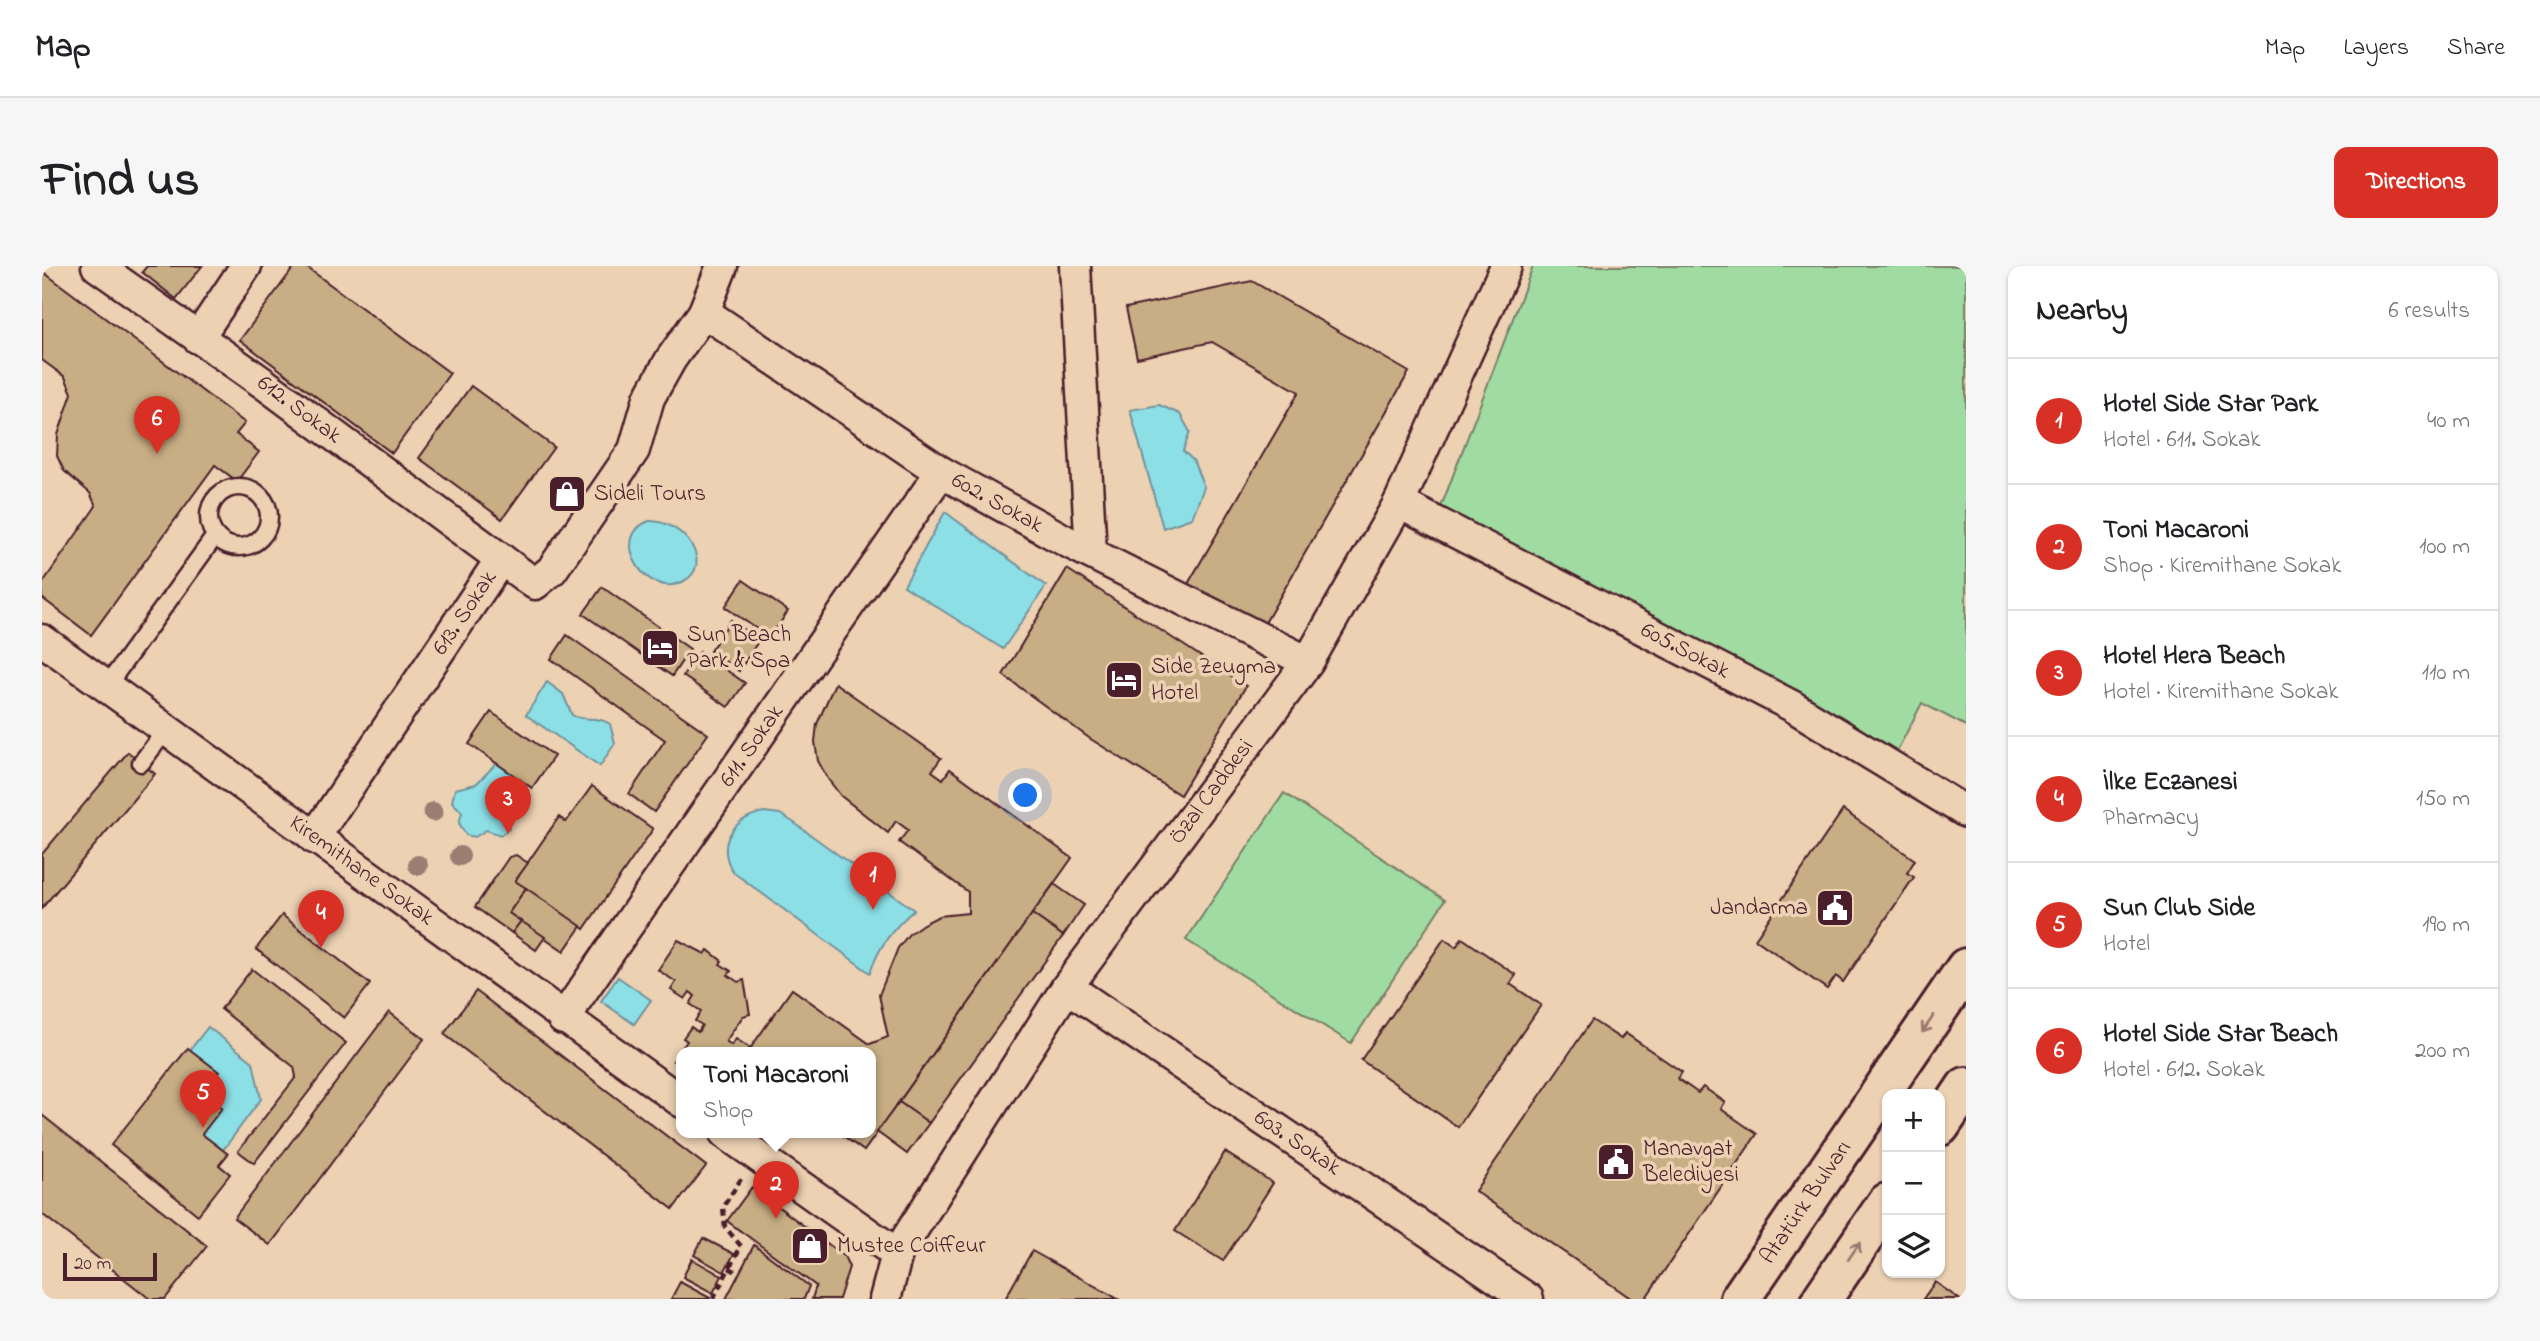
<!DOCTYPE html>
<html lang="en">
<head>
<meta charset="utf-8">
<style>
  :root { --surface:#fff; --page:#f6f6f6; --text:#202124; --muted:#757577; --line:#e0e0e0; --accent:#d93025 }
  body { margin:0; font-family:"Indie Flower",sans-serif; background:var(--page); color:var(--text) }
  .controls { position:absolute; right:21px; bottom:21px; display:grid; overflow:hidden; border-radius:14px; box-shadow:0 2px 5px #0004 }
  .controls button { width:63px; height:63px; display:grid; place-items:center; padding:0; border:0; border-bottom:2px solid var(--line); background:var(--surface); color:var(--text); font:35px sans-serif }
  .scale { position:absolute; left:21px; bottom:18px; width:94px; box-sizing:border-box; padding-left:7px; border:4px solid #4a1f2b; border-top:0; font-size:19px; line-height:24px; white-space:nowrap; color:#4a1f2b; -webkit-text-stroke:5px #ecd1b3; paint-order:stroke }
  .you { position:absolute; left:984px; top:530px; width:24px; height:24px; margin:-18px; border:5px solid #fff; border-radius:50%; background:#1a73e8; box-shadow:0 0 0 10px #1a73e833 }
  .badge { display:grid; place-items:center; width:46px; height:46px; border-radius:50%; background:var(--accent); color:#fff; font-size:23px; font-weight:700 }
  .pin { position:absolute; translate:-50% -58px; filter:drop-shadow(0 2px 4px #0008) }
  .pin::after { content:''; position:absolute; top:37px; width:24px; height:21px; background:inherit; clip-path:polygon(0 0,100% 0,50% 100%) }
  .popup { position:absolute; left:634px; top:781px; width:200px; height:91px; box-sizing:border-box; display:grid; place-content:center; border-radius:14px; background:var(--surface); filter:drop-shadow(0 2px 5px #0005); font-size:23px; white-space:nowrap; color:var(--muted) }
  .popup b { font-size:26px; color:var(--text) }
  .popup::after { content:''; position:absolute; left:50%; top:100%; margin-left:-14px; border:14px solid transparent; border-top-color:var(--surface) }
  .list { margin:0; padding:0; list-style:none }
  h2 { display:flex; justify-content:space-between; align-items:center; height:91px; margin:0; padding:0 28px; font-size:30px }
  h2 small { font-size:23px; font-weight:400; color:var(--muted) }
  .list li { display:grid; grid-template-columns:46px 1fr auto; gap:21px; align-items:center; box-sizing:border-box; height:126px; padding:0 28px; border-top:2px solid var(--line) }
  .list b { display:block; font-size:26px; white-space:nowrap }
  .list p { margin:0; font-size:23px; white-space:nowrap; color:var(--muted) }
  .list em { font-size:23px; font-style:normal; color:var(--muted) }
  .icon { flex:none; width:38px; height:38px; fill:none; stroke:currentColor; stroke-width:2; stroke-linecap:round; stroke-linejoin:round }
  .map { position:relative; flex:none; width:1924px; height:1033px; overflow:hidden; border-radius:14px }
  header { display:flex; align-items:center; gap:42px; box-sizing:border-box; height:98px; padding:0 35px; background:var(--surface); border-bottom:2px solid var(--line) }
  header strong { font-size:33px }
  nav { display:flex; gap:38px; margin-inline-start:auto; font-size:24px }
  .intro { display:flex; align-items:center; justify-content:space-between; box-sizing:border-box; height:168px; padding:0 42px }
  h1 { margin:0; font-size:49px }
  .button { padding:18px 32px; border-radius:14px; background:var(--accent); color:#fff; font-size:24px; font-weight:700 }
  main { display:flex; gap:42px; padding:0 42px }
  aside { flex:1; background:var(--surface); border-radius:14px; box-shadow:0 2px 5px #0004 }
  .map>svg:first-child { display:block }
  .green { fill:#a0dca2; stroke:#757e66; stroke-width:2 }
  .water { fill:#8ddfe6; stroke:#72929b; stroke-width:2 }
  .building { fill:#c8ae84; stroke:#4a1f2b; stroke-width:2 }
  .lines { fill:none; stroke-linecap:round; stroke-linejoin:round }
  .lane-casing { stroke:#4a1f2b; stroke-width:21 }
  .street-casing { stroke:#4a1f2b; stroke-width:35 }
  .secondary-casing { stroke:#4a1f2b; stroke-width:44 }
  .path { stroke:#4a1f2b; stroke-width:4.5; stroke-dasharray:7 5; stroke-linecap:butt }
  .lane { stroke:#ecd1b3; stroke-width:16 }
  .street { stroke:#ecd1b3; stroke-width:30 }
  .secondary { stroke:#ecd1b3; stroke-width:38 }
  .tree { fill:#9a7e72 }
  .oneway { stroke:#9b786f }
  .labels { text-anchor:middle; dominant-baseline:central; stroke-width:7; stroke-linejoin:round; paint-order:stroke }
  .street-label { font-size:23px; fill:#4a1f2b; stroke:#ecd1b3 }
  .poi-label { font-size:23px; fill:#4a1f2b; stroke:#ecd1b3; text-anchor:start }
</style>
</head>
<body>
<header>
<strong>Map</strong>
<nav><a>Map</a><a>Layers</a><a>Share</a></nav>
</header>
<div class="intro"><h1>Find us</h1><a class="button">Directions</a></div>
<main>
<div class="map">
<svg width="1924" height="1033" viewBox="0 0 1924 1033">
  <rect width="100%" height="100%" fill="#ecd1b3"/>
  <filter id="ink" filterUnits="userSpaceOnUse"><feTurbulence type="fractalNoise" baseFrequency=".0143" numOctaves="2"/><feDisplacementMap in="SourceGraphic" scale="14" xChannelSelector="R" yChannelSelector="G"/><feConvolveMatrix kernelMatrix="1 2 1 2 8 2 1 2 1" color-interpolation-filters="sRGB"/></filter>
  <g filter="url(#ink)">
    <g class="green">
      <polygon points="1491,0 1924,0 1924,460 1880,437 1855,485 1399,241"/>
      <polygon points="1242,527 1403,634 1309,777 1144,674"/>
    </g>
    <g class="water">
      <polygon points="1117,139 1138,148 1148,166 1141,185 1151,194 1162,221 1150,252 1121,262 1088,144"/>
      <polygon points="903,246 1004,320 961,383 862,320"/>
      <path d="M607 255C641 254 673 298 642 315 605 336 565 271 607 255Z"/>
      <path d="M505 416 521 428 530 449C542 456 555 449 568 458L573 477 558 500 484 449Z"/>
      <polygon points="456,496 474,510 464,539 467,563 459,569 444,564 433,571 424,569 417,557 420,546 410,536 413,523 434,518"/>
      <path d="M722 546 738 548 751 556 872 644C851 662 837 680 828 707L691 606C673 577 692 552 722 546Z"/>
      <polygon points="576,711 609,734 592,758 559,735"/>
      <polygon points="166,761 211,796 219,833 178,888 154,869 156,827 145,788"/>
    </g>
    <g class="building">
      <polygon points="105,0 160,0 134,33 100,6"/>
      <polygon points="253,0 263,0 408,107 350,187 198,74"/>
      <polygon points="0,5 203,157 194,168 217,186 195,215 173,199 49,369 0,332 0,318 54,240 48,227 22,205 15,190 16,169 30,127 23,111 0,94"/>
      <polygon points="1210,15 1367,106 1220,362 1146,318 1257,126 1170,76 1095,92 1084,42"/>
      <polygon points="429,120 512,181 460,253 377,192"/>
      <polygon points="1025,303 1204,420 1138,529 1047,472 961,409"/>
      <polygon points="701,314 746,345 728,372 683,341"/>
      <polygon points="560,321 648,383 630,410 541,348"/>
      <polygon points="689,354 717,374 697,405 668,385"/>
      <polygon points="525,369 666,468 612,546 587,528 623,474 509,393"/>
      <polygon points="658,386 703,417 686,441 641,410"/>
      <polygon points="793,417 899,492 890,505 901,513 908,503 1030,592 822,885 797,867 828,867 828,787 705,787 750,723 828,778 846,771 837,729 856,682 867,668 881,658 897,650 926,647 926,626 857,576 866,564 854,555 846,567 799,530 786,513 776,495 773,476 775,458"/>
      <polygon points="449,446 512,490 490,522 427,478"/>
      <polygon points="86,486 113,508 0,642 0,588"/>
      <polygon points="550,520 611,563 542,663 473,615 517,551 524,556"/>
      <polygon points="1801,544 1873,594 1865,607 1872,611 1801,716 1794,710 1785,723 1713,673"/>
      <polygon points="474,589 486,597 473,615 484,622 467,647 479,655 470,667 433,641 467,591"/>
      <polygon points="1012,618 1042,639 1021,670 990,648"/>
      <polygon points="484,622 539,660 522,685 467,647"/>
      <polygon points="990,648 1021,670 887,857 857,836"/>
      <polygon points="240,649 328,718 302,752 214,683"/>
      <polygon points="479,655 503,671 494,684 470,667"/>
      <polygon points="1420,672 1474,709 1468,718 1499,739 1416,861 1319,794 1402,673 1414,681"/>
      <polygon points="636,674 663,688 666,684 680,695 678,698 689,705 686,709 696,716 702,714 708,748 701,750 684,775 689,779 694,773 708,782 705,787 640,787 640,800 631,795 645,775 641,772 649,761 656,766 660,759 653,755 659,745 648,738 653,730 648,726 643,733 629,724 634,716 616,704"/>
      <polygon points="210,703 304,777 212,897 196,885 254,811 252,801 179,743"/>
      <polygon points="434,725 664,900 631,943 402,768"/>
      <polygon points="347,746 382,773 228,979 192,952"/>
      <polygon points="1550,754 1579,773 1583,767 1640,806 1636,813 1656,827 1661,821 1683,836 1679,843 1715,868 1603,1033 1590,1033 1433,925"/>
      <polygon points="146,782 177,806 161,826 180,842 160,868 186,888 177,899 188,908 156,949 69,879"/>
      <polygon points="857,836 887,857 865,888 835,866"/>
      <polygon points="0,849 165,980 123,1033 108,1033 0,948"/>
      <polygon points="1183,886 1231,917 1181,995 1133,965"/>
      <polygon points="710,921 802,990 807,1001 797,1033 770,1033 774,1020 685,955"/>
      <polygon points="661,972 692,988 682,1006 652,989"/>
      <polygon points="712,979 767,1020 762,1033 684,1033"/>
      <polygon points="990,985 1076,1033 963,1033"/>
      <polygon points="650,993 680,1010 671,1027 641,1011"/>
      <polygon points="638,1016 668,1032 667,1033 629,1033"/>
      <polygon points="1893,1016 1917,1033 1881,1033"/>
    </g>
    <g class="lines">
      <defs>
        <g id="lane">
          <circle cx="197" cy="251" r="30"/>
          <polyline points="64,421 173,270"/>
          <polyline points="99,497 124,464"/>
        </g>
        <g id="street">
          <path id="s1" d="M55 0 224 119 459 293"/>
          <polyline points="1033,0 1049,287"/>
          <path id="s2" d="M662 46 899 206 1024 275 1266 396"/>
          <polyline points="156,72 204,0"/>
          <path id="s3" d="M1357 237 1750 440 1924 546"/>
          <path id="s4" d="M0 374 640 836"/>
          <path id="s5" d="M272 572 459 293 493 318 510 304 592 184 607 132 629 93 662 46 680 0"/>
          <path id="s6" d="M1025 721 1486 1033"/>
          <path id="s7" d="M521 753 899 206"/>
          <polyline points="683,867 855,988"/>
          <path id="s8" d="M843 1033 855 988 1025 721 1266 396 1357 237 1464 0"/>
        </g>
        <g id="secondary">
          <polyline points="1898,860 1924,821"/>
          <path id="s9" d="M1698 1033 1924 702"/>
          <polyline points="1780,1033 1845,937"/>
        </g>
      </defs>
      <use href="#lane" class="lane-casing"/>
      <use href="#street" class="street-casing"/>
      <use href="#secondary" class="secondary-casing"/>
      <g class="path">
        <polyline points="687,1002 697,1007"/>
        <polyline points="671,1033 699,980 683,961 681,941 699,913"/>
      </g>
      <use href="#lane" class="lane"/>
      <use href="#street" class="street"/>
      <use href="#secondary" class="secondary"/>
    </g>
    <g class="tree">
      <circle cx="391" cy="546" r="10"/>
      <circle cx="418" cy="590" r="10"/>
      <circle cx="376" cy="599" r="10"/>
    </g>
    <defs><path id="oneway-shaft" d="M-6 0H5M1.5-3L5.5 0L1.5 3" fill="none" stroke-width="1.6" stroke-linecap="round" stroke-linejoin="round" transform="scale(1.75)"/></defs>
    <g class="oneway">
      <use href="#oneway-shaft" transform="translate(1886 758) rotate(124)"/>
      <use href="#oneway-shaft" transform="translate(1812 985) rotate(-56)"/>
    </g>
  </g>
  <defs>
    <symbol id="shop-square" viewBox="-11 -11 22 22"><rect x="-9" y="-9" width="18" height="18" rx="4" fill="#4a1f2b" stroke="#ecd1b3"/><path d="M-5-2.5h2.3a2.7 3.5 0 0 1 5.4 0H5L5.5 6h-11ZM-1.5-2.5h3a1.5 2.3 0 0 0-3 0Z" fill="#fff"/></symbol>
    <symbol id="hotel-square" viewBox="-11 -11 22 22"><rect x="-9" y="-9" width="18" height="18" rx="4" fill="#4a1f2b" stroke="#ecd1b3"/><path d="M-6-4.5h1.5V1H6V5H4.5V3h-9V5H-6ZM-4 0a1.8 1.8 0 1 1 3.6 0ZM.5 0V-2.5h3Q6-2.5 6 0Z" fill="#fff"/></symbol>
    <symbol id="civic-square" viewBox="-11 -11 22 22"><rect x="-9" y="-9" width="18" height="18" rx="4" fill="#4a1f2b" stroke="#ecd1b3"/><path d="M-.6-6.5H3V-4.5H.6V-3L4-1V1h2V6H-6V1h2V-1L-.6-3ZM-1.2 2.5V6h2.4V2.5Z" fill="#fff"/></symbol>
  </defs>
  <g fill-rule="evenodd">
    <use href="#shop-square" x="503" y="206" width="44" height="44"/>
    <use href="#hotel-square" x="596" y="360" width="44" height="44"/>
    <use href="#hotel-square" x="1060" y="392" width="44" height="44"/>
    <use href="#civic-square" x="1771" y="620" width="44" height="44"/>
    <use href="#civic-square" x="1552" y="874" width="44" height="44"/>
    <use href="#shop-square" x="746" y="958" width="44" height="44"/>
  </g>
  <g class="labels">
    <g class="street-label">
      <text stroke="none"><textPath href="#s1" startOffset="248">612. Sokak</textPath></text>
      <text stroke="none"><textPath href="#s2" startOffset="350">602. Sokak</textPath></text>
      <text stroke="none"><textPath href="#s5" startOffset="271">613. Sokak</textPath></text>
      <text stroke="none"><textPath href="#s3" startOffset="322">605.Sokak</textPath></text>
      <text stroke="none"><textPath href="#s7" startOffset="332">611. Sokak</textPath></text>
      <text stroke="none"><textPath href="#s8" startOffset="606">Özal Caddesi</textPath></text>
      <text stroke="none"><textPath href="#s4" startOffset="394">Kiremithane Sokak</textPath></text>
      <text stroke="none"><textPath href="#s6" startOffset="278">603. Sokak</textPath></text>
      <text stroke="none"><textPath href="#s9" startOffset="117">Atatürk Bulvarı</textPath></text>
    </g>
    <g class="poi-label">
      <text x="552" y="228">Sideli Tours</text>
      <text x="645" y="369">Sun Beach<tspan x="645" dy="26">Park &amp; Spa</tspan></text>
      <text x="1109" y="401">Side Zeugma<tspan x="1109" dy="26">Hotel</tspan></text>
      <text x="1766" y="642" text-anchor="end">Jandarma</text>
      <text x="1601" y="883">Manavgat<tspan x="1601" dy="26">Belediyesi</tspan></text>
      <text x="795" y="980">Mustee Coiffeur</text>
    </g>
  </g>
</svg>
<div class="controls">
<button>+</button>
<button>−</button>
<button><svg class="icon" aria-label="layers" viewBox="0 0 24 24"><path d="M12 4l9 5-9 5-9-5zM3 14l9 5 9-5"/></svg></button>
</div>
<div class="scale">20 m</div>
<div class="you"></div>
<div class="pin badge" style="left:831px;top:644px">1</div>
<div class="pin badge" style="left:734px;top:953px">2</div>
<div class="popup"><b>Toni Macaroni</b>Shop</div>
<div class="pin badge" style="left:466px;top:568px">3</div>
<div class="pin badge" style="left:279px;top:682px">4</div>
<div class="pin badge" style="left:161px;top:862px">5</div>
<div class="pin badge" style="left:115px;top:188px">6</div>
</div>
<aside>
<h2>Nearby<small>6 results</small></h2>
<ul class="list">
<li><span class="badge">1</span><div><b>Hotel Side Star Park</b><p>Hotel · 611. Sokak</p></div><em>40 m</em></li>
<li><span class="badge">2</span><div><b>Toni Macaroni</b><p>Shop · Kiremithane Sokak</p></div><em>100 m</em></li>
<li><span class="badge">3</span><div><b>Hotel Hera Beach</b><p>Hotel · Kiremithane Sokak</p></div><em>110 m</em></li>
<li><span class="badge">4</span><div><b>İlke Eczanesi</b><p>Pharmacy</p></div><em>150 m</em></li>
<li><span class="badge">5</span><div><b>Sun Club Side</b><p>Hotel</p></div><em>190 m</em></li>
<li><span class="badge">6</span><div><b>Hotel Side Star Beach</b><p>Hotel · 612. Sokak</p></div><em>200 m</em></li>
</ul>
</aside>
</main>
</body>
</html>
